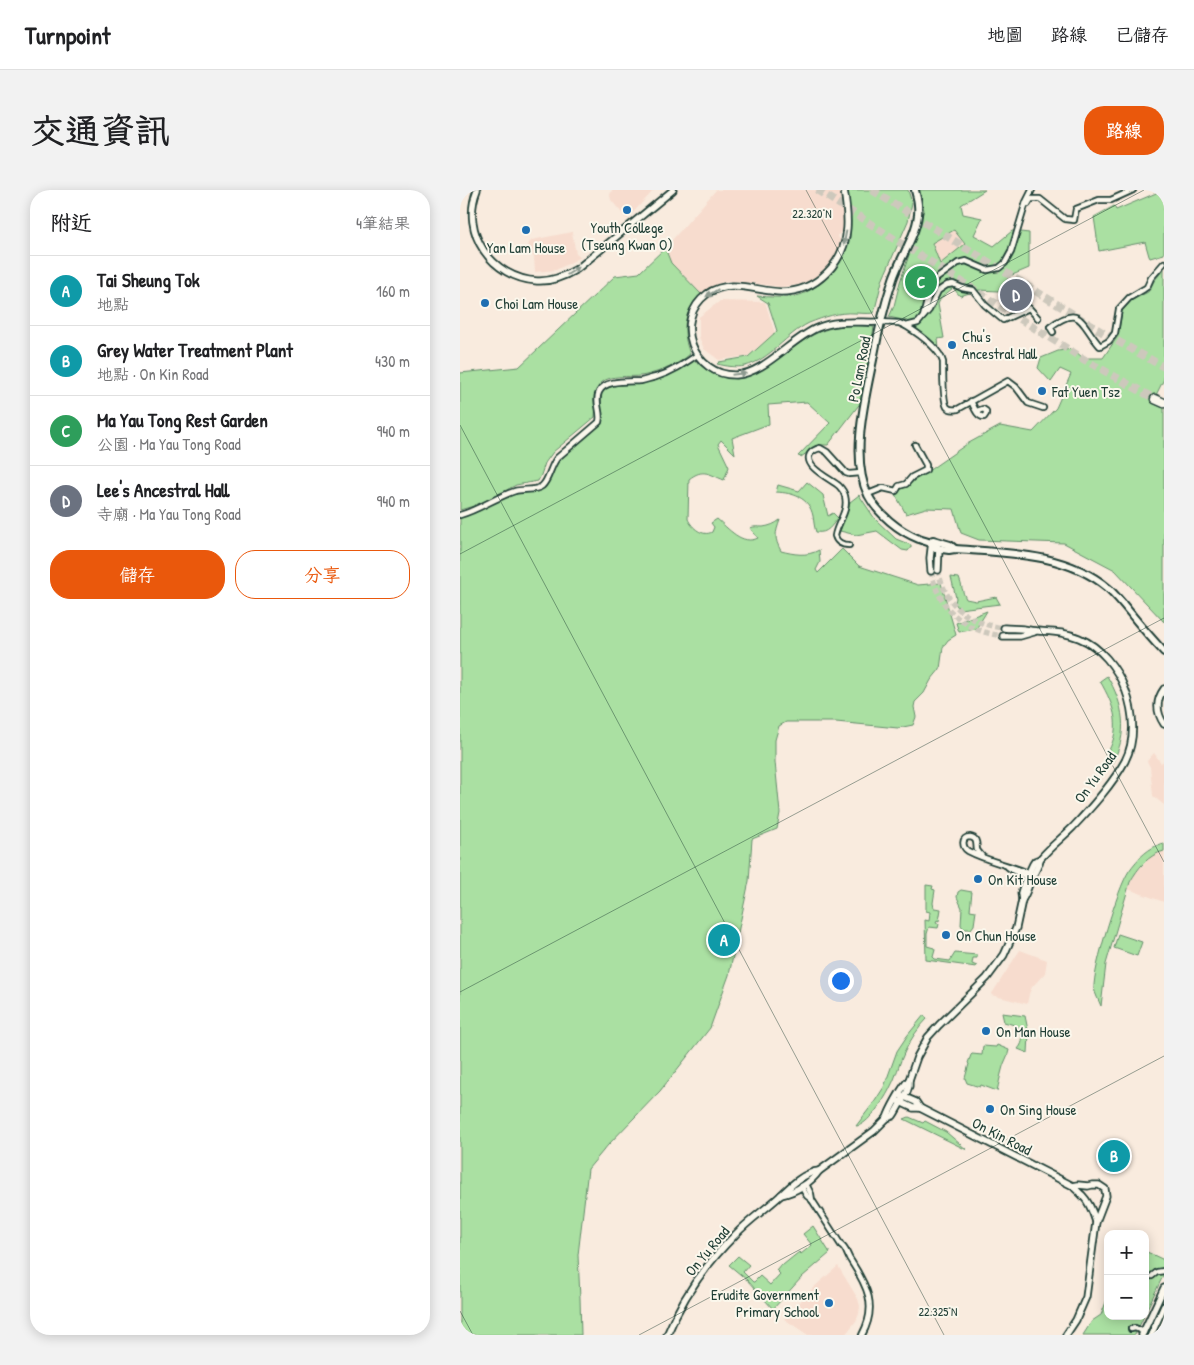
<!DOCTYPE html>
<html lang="zh-TW">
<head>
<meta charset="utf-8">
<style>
  :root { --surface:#fff; --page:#f2f2f2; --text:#202124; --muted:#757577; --line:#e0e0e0; --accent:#ea580c }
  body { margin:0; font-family:"Patrick Hand","LXGW WenKai TC",sans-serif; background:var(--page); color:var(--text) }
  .controls { position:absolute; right:15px; bottom:15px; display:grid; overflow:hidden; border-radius:10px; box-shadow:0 2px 12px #0003 }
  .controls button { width:45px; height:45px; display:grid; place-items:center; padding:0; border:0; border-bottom:1px solid var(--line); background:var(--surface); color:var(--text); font:25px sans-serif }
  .you { position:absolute; left:380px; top:790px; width:18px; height:18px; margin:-12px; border:4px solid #fff; border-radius:50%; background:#1a73e8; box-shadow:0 0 0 8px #1a73e833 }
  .badge { display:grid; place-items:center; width:32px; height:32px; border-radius:50%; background:var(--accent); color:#fff; font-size:16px; font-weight:700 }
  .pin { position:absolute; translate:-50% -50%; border:2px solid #fff; box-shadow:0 1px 5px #0006 }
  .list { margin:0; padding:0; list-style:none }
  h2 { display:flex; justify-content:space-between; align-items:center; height:65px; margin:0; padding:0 20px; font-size:21px }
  h2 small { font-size:16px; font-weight:400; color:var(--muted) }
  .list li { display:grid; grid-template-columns:32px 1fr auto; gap:15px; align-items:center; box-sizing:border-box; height:70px; padding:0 20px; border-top:1px solid var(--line) }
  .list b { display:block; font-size:19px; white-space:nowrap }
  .list p { margin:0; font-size:16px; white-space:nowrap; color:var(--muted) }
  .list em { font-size:16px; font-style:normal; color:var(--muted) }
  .actions { display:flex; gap:10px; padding:15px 20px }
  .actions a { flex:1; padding:11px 0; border:1px solid var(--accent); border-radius:20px; text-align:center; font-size:18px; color:var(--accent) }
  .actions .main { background:var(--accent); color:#fff }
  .map { position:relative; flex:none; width:704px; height:1145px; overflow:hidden; border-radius:20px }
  header { display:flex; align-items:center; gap:30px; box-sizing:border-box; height:70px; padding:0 25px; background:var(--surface); border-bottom:1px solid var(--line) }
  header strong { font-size:24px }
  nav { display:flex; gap:28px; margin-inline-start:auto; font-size:18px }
  .intro { display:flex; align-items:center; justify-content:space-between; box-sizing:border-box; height:120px; padding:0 30px }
  h1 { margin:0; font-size:35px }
  .button { padding:12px 22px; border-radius:20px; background:var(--accent); color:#fff; font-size:18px; font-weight:700 }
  main { display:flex; gap:30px; padding:0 30px }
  aside { flex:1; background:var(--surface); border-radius:20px; box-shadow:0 2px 12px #0003 }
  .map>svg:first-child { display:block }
  .built { fill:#f7dcce }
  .green { fill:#aae0a2; stroke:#648e6b; fill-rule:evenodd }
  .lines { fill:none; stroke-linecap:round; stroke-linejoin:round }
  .secondary-tunnel { stroke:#cdc8bc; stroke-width:5.5; stroke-dasharray:5.5 3; stroke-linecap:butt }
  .highway-tunnel { stroke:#cdc8bc; stroke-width:8; stroke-dasharray:8 4; stroke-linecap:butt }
  .street-casing { stroke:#1f3d34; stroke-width:8 }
  .secondary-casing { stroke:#1f3d34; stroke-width:9 }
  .primary-casing { stroke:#1f3d34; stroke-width:10 }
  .highway-casing { stroke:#1f3d34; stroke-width:11 }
  .street { stroke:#fbf7ec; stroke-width:4.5 }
  .secondary { stroke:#fbf7ec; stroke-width:5.5 }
  .primary { stroke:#fbf7ec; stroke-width:6 }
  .highway { stroke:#fbf7ec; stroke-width:8 }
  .oneway { fill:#8d9a90 }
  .ticks { fill:none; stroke:#1f3d34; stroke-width:1; stroke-opacity:0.45 }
  .poi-dot { fill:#1f6fb2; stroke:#fbf7ec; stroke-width:2 }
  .labels { text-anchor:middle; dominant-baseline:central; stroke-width:4; stroke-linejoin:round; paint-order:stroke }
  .poi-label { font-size:15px; fill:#1f3d34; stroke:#fbf7ec; text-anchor:start }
  .street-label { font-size:15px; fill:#1f3d34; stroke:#fbf7ec }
  .ticks-label { font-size:12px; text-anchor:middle; fill:#1f3d34; stroke:#fbf7ec; stroke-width:4; stroke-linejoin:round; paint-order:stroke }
</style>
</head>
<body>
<header>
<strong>Turnpoint</strong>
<nav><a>地圖</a><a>路線</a><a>已儲存</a></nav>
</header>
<div class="intro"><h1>交通資訊</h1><a class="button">路線</a></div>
<main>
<aside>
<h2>附近<small>4筆結果</small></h2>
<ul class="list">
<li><span class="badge" style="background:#0f9aa8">A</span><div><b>Tai Sheung Tok</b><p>地點</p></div><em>160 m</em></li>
<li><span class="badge" style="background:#0f9aa8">B</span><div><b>Grey Water Treatment Plant</b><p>地點 · On Kin Road</p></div><em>430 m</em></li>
<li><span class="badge" style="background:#2e9e5b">C</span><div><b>Ma Yau Tong Rest Garden</b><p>公園 · Ma Yau Tong Road</p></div><em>940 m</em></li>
<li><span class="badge" style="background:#6b7280">D</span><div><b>Lee's Ancestral Hall</b><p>寺廟 · Ma Yau Tong Road</p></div><em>940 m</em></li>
</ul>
<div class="actions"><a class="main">儲存</a><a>分享</a></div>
</aside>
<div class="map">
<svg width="704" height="1145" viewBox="0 0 704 1145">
  <rect width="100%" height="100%" fill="#f9ebde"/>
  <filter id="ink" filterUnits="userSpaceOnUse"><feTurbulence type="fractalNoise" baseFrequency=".02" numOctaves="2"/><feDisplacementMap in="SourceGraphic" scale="10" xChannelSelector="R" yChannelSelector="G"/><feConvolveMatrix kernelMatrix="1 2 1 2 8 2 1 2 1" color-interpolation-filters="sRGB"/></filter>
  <g filter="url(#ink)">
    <g class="built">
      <polygon points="152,0 194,0 167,29 151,10 150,5"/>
      <polygon points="256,0 380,0 384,37 383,41 378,45 379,49 382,50 379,60 374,69 359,85 349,91 339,95 320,97 278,91 266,91 255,95 241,104 211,73 205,58"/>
      <polygon points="495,40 505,54 480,74 472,53"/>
      <polygon points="112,42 116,64 121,67 96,80 75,82 74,67 68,59 69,53 72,50"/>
      <polygon points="260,111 305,112 315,143 288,166 259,170 244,159 239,147 239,127"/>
      <polygon points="694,563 701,573 704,571 704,615 693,606 690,577 687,571"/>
      <polygon points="704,661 704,712 668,699 674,685 689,668 698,663"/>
      <polygon points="560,760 587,770 585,783 572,797 569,804 567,814 531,805"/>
      <polygon points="378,1076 398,1109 400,1116 399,1124 396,1131 385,1145 348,1145 324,1129 353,1098"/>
    </g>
    <g class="green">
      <path d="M387 0H448L452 13 448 31 422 91 414 123C407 124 401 123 394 123 379 122 364 127 349 133 326 144 310 170 285 176 276 178 266 176 257 174L259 172 288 167 317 141 308 113 297 106C309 107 323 108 336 106 345 104 352 99 360 94 393 69 393 38 387 0Z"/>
      <path d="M459 0H525L501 15 503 24 522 28 514 45 534 56 552 41 569 43V78L550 86 538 101 519 100 500 106 493 98 481 108 478 114 484 148 478 149 479 159 477 155 447 131 429 127 434 116 440 92 464 20ZM494 40 505 54 480 74 472 53Z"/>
      <polygon points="701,1 704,4 704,64 690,68 689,66 685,52 639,61 634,27 654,16 656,20"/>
      <path d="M205 58 211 73 241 104C237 108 233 112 231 117 222 131 224 149 230 164 218 175 202 181 186 185 171 189 143 181 137 200 135 208 136 218 135 227L93 262 85 273 81 285 78 291 56 295 20 314 0 320V183L59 177 155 86 179 83Z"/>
      <polygon points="704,79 704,189 692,213 704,218 704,432 655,380 604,353 519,350 501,343 494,319 466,318 446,324 435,304 507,254 540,236 573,242 596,218 611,184 600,179 591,192 578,178 581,168 598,161 613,159 623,168 643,168 658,146 662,121 672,110 688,102 690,99 694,91"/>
      <path d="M393 135 414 137 402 211 368 255H358L341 267 338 266 370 233 347 212 308 215 309 234 272 248 275 264 261 250 258 254 269 277 264 290C249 284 243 278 229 289L228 329C232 338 243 347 252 342L254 337 251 333 257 329C268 338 282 356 298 348L290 338C295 336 298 337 303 337 310 336 315 334 320 330 315 344 314 348 321 361 333 364 347 367 359 360L360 372 356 380 358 383 382 359 399 376 458 395 481 393 496 445 488 450 483 457 480 479 471 490 464 503 455 512 454 517 456 527 453 535 438 538 376 532H326L319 536 315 550V572L320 623 317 639 292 649 289 691 269 785 250 838 200 901 148 955 128 979 118 1065 120 1108 121 1145H0V325L58 300 81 295C86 288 87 280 91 273 103 257 124 243 140 230L142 201 146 196 185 191 209 183 234 170C240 175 246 180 253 184 256 185 260 186 264 187 301 194 325 158 355 144 367 138 380 136 393 135Z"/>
      <path d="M347 292 363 305 368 326 373 323 378 328C371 336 368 344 356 342 354 336 354 332 353 326 349 307 333 303 316 302L318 295 339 301Z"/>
      <polygon points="399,305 415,329 436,349 451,355 451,357 448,361 442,360 417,341 396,345 380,341 390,312"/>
      <path d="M491 387 499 388C502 395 502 402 506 409L516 411 536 407 540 414 499 419 495 413 496 408Z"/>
      <polygon points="527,421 516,439 499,442 496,433"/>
      <path d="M647 486C664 514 669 544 652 573L645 567C663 539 655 517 640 491Z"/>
      <path d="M704 653V661C688 665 678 678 670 692L646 774 641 816C639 811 635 804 634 798 633 779 658 697 669 681 678 668 689 657 704 653Z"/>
      <polygon points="466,695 473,696 472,699 475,700 473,713 474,718 481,719 479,731 477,730 476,732 479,734 478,738 469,737 467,744 467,756 474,758 475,760 473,767 475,769 490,771 495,763 517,765 517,768 513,768 512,774 517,776 516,777 466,770 465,730 469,731 470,722 466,721"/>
      <polygon points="501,700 512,702 510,720 516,721 514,735 511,739 504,739 501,735 502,718 497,707 498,702"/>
      <polygon points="658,744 682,752 677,766 654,758"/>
      <path d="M542 823 565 826 569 845 568 863 558 859C565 851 562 845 558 836L544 832Z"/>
      <path d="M464 825 467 829C458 838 451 849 445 861 439 873 436 888 429 900 424 910 407 936 396 936L415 911 424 897 437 861 447 846Z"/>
      <path d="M537 855 549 860C548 867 543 873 542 880 540 887 539 893 537 901L521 895 520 897 507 893 505 888 509 874 508 873 511 865 512 864 522 865 523 856 536 857Z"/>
      <polygon points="449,927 463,933 465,931 486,942 507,960 444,929"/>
      <polygon points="353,1036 370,1063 342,1087 313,1119 287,1090 269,1075 278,1066 289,1075 283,1082 293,1092 294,1092 300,1086 310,1095 320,1084 316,1080 321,1074 323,1075 339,1062 341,1064 352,1055 343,1044"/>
      <polygon points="685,1061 704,1070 704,1084 685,1123"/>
      <polygon points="648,1107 648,1126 684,1126 675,1145 623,1145 632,1131 641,1125"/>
    </g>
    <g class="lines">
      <g class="secondary-tunnel">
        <path d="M478 380C485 415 509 434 544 438"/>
        <path d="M471 381C479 420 505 441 543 446"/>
      </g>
      <g class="highway-tunnel">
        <polyline points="357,0 625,170 695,209"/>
        <polyline points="412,0 650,147 704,177"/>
      </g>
      <defs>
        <g id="street">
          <polyline points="568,14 571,9 580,9 605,29 614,30 616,19 639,10 651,10 673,0"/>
          <polyline points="464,126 469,120 478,101 487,95 493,94 502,98 513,100 525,115 543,130 569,118 578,128"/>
          <polyline points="420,132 439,133 446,136 458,133 463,127 469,103 476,89 498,73 506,71 527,80 539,78 545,73 551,62 566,12 572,0"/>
          <path d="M446 136C459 144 479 158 483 172 483 181 483 212 487 217 490 220 494 220 498 219L548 191 556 197 568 213 583 218"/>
          <path d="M593 142 590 137C622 113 621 135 640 156L649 151 655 143 659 119 669 108 684 99 687 97 691 88 704 73"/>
          <path d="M511 211C514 217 517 227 524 227L526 224V221L523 219 517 221"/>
          <polyline points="408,304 423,298 436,301 439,296 446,294 452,287 466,280 466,275 455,255"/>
          <path d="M0 325C19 320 36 307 55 301 63 299 76 301 82 296 89 290 90 277 97 268L139 232C142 222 134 212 139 202 145 189 169 192 181 191 186 190 191 188 196 187 212 182 224 174 237 165"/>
          <path d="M389 355C382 355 377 353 375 346 377 332 389 322 385 306 384 302 382 299 379 296 371 289 343 277 350 264 353 260 356 259 360 258L367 262 386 283 389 284 401 283"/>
          <path d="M522 666C520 664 519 663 517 660 516 655 518 648 510 647 501 647 502 657 508 661 527 671 549 675 568 683"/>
          <polyline points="548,677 552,680 567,687"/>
          <polyline points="346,994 351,1004 352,1010"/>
          <path d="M341 996 347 1006 352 1010 381 1055C387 1059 387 1066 391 1071 407 1096 418 1116 402 1145"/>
          <polyline points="692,1086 697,1082 704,1081"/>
          <polyline points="671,1139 675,1138 684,1142"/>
        </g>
        <g id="secondary">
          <path d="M17 0C0 43 32 88 77 91 91 92 105 86 117 79L213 0"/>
          <path d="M384 0C386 12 388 25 387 38 385 72 357 102 321 102 296 101 270 88 247 104 212 130 233 186 276 185 304 184 331 149 357 138 378 129 399 133 420 132"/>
          <polyline points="478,380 479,359"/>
          <polyline points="471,381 470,368 472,351"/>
          <polyline points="543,446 560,446 574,442"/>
          <path d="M704 499C696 510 696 522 704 534"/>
          <path d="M562 710C567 703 568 695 572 688 575 681 579 676 580 669"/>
          <polyline points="442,906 456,912 460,918"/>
          <path d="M436 910 453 918H460L613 996C616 1000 619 1002 622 1005 629 1012 633 1022 636 1032"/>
          <path d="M427 928C429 921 443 895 449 890"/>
          <path d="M321 1005C335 1002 351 993 359 981L414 941 427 928 433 926 435 923 447 902 449 896V890L457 867 468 847 479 835 527 788 544 765 556 738 562 710 561 703 564 693 573 674 575 671 580 669C590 657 602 648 613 637 632 617 652 595 665 571 686 530 661 465 619 448 605 442 592 442 578 441 573 441 568 440 563 439 556 438 550 439 544 438"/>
          <path d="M207 1145C222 1108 247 1073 275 1045 289 1030 306 1019 321 1005 331 995 345 982 359 981"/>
          <polyline points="606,1145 616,1130 626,1107 636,1032 646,1006 645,999 639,995 632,995 628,996 618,995 613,996"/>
          <polyline points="682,1145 704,1098"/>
          <polyline points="691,1145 704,1116"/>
        </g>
        <g id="primary">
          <path d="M455 0C456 5 458 10 458 15 461 39 440 67 433 89 424 116 418 143 413 170 405 209 390 268 408 305 418 324 439 341 459 349 466 352 474 352 479 359"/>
          <polyline points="473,350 490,355 495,359"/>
          <path d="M475 358 489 360 495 359C547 363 607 363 648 398 659 408 667 419 676 430 685 441 694 451 704 462"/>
        </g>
        <polyline id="highway" points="695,209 704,213"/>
      </defs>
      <use href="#street" class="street-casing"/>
      <use href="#secondary" class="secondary-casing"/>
      <use href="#primary" class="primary-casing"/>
      <use href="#highway" class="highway-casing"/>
      <use href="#street" class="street"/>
      <use href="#secondary" class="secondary"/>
      <use href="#primary" class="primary"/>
      <use href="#highway" class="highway"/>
    </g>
    <defs><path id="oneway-solid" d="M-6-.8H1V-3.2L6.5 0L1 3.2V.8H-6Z" transform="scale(1.25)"/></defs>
    <g class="oneway">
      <use href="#oneway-solid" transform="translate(385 48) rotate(101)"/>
      <use href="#oneway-solid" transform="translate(113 81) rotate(-32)"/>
      <use href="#oneway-solid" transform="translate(252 103) rotate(149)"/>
      <use href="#oneway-solid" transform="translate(279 184) rotate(-6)"/>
    </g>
  </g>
  <path class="ticks" d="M346 0 704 672M0 235 484 1145M0 364 684 0M0 802 704 428M0 1121 13 1145M179 1145 704 866"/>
  <g class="poi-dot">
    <circle cx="167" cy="20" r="5"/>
    <circle cx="66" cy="40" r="5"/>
    <circle cx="25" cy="113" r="5"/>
    <circle cx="492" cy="155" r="5"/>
    <circle cx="582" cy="201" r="5"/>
    <circle cx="518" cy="689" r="5"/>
    <circle cx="486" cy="745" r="5"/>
    <circle cx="526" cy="841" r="5"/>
    <circle cx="530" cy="919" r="5"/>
    <circle cx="369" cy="1113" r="5"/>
  </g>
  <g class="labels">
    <g class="poi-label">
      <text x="167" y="37" text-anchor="middle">Youth College<tspan x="167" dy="17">(Tseung Kwan O)</tspan></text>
      <text x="66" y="57" text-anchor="middle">Yan Lam House</text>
      <text x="35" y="113">Choi Lam House</text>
      <text x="502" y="146">Chu's<tspan x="502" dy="17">Ancestral Hall</tspan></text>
      <text x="592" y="201">Fat Yuen Tsz</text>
      <text x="528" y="689">On Kit House</text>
      <text x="496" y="745">On Chun House</text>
      <text x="536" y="841">On Man House</text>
      <text x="540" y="919">On Sing House</text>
      <text x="359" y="1104" text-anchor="end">Erudite Government<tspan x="359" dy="17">Primary School</tspan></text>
    </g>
    <g class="street-label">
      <text transform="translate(399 179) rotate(-79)">Po Lam Road</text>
      <text transform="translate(635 587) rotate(-54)">On Yu Road</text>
      <text transform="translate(542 946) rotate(27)">On Kin Road</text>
      <text transform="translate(247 1061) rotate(-50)">On Yu Road</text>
    </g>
  </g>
  <g class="ticks-label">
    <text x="352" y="28">22.320°N</text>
    <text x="478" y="1126">22.325°N</text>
  </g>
</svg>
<div class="controls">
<button>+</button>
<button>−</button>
</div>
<div class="you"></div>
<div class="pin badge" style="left:264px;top:750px;background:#0f9aa8">A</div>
<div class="pin badge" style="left:654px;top:966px;background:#0f9aa8">B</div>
<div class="pin badge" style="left:461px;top:92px;background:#2e9e5b">C</div>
<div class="pin badge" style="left:556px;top:105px;background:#6b7280">D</div>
</div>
</main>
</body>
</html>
